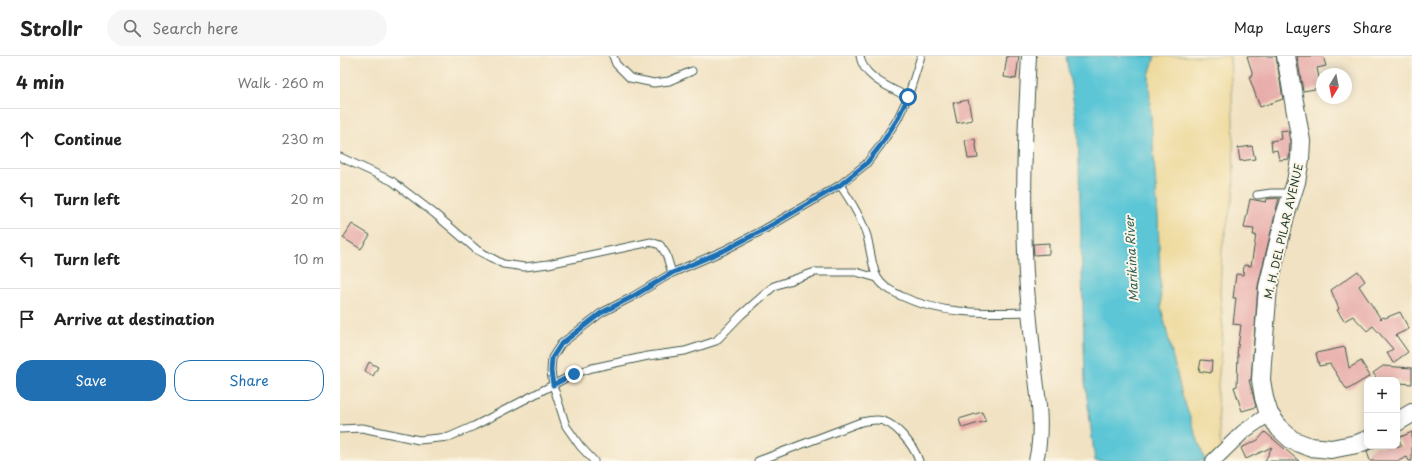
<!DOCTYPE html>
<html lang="en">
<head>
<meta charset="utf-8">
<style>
  :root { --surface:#fff; --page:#f6f6f6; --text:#222; --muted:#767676; --line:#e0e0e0; --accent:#1f6fb2 }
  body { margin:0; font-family:"Playpen Sans",sans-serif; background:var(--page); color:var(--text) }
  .controls { position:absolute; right:12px; bottom:12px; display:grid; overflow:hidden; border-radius:8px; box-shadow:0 2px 10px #0003 }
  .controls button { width:36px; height:36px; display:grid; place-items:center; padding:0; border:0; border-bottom:1px solid var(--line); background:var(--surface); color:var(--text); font:20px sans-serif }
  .compass { position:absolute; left:976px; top:12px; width:36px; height:36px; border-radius:50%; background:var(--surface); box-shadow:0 2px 10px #0003; rotate:190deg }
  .stop { position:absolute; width:12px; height:12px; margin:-9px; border:3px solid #1f6fb2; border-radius:50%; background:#fff }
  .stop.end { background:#1f6fb2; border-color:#fff; box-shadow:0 1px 4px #0008 }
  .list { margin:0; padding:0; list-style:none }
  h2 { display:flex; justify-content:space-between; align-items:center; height:52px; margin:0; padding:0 16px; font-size:17px }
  h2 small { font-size:13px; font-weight:400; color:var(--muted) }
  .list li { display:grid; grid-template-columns:26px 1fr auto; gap:12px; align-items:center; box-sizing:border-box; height:60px; padding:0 16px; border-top:1px solid var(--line) }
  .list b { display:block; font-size:15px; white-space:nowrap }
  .list em { font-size:13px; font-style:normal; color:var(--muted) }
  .actions { display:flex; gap:8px; padding:12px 16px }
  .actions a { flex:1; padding:9px 0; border:1px solid var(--accent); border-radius:16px; text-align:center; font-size:14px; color:var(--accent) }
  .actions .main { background:var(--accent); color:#fff }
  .icon { flex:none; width:22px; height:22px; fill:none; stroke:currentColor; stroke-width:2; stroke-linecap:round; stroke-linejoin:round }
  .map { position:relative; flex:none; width:1072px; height:405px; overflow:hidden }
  header { display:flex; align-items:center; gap:24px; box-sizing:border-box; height:56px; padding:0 20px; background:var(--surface); border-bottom:1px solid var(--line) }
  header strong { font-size:19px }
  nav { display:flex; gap:22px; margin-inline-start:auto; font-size:14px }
  .search { width:280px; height:36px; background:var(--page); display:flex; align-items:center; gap:10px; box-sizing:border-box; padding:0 14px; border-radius:22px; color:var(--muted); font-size:15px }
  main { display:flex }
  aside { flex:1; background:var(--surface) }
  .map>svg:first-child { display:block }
  .sand { fill:#eeda9e; stroke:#868c69 }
  .water { fill:#5cc6d6; stroke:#3e8285 }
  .building { fill:#e8adaa }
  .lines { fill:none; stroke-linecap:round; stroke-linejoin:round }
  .service-casing { stroke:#3e5649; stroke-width:9 }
  .minor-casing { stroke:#3e5649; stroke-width:16 }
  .tertiary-casing { stroke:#3e5649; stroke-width:20 }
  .service { stroke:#fff; stroke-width:7 }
  .minor { stroke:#fff; stroke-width:14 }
  .tertiary { stroke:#fff; stroke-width:18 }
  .route { stroke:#1f6fb2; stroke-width:5 }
  .labels { text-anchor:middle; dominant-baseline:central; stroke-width:4; stroke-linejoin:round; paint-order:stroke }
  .street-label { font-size:11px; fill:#1f3d34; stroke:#fcf5e5 }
  .water-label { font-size:12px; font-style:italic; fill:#2e5f5c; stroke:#fcf5e5 }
</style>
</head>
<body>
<header>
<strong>Strollr</strong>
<div class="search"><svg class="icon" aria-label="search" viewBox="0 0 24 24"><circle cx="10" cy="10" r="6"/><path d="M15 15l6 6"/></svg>Search here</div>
<nav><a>Map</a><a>Layers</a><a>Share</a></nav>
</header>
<main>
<aside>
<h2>4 min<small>Walk · 260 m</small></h2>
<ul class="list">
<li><svg class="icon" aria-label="ahead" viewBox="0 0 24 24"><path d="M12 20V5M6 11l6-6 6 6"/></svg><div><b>Continue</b></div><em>230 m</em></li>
<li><svg class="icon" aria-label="left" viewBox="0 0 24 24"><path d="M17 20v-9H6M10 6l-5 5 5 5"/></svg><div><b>Turn left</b></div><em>20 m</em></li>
<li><svg class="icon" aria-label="left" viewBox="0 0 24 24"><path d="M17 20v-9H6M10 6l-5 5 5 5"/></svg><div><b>Turn left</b></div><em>10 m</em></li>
<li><svg class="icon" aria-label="arrive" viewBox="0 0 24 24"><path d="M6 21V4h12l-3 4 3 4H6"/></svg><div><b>Arrive at destination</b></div></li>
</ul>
<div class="actions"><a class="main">Save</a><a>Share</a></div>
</aside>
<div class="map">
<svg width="1072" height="405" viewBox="0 0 1072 405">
  <rect width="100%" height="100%" fill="#fcf5e5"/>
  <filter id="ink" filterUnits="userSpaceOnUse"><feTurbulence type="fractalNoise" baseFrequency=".025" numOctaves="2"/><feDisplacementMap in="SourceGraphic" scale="8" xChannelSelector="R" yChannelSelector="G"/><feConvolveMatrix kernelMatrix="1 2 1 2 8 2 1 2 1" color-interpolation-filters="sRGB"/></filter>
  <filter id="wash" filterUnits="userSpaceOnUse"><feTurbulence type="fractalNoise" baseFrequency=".012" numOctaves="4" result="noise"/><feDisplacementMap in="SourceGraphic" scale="16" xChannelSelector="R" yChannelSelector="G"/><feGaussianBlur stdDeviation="0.9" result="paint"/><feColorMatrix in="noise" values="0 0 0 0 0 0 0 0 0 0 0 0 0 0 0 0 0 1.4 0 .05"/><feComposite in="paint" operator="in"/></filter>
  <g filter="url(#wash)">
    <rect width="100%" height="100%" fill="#f1e2c3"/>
    <polygon class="sand" points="815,0 890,0 893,63 894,135 882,193 880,236 883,274 877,339 880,384 886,405 865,405 841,336 821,251 818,162 810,48 809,19"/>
    <polygon class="water" points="726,0 815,0 809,19 810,48 818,162 821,251 841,336 865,405 755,405 745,326 738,73"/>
    <g id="blocks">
      <g class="building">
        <polygon points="667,0 679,0 676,23 664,21"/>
        <polygon points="907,0 936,0 943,43 920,51 909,21 913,19"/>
        <polygon points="957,0 983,0 986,10 977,12 981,32 963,35"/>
        <polygon points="628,44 632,64 617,67 613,47"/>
        <polygon points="948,74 950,86 949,103 939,104 937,94 932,95 931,85 941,83 940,75"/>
        <polygon points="635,83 638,102 628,103 625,84"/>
        <polygon points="912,90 915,103 900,105 898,92"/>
        <polygon points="939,142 918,230 911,324 909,324 916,351 902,355 894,331 897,330 898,298 897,298 901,269 893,268 896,242 893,242 896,218 903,219 904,209 911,210 916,179 913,179 914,173 904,172 910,143 926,146 927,143"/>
        <polygon points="12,168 30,179 21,193 3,182"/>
        <polygon points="709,187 709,198 694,199 693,188"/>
        <polygon points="1018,215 1025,225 1019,230 1041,263 1043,261 1045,262 1060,256 1069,273 1056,279 1068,296 1053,307 1047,297 1053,293 1033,270 1027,275 1013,260 1004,265 997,254 999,253 991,234"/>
        <polygon points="1005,291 1009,312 1021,305 1030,320 1007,334 990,308 979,310 976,297"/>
        <polygon points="861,304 872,305 871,317 859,315"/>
        <polygon points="29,306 38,311 33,320 25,315"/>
        <polygon points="1043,310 1072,312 1072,328 1060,327 1060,324 1038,324 1033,317"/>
        <polygon points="642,356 646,365 622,372 619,363"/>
        <polygon points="925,376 939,388 959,405 925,405 932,391 906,403 901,392 918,384"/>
        <polygon points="1072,376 1072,405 1069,405 1067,401 1058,405 1030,405 1027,395 1036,390 1062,390 1058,382"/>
      </g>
    </g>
  </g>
  <g filter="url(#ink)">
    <use href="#blocks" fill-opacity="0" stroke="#3e5649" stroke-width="1"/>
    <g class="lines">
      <defs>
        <g id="service">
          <polyline points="273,0 276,8 290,22 314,27 329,25 352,15"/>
          <path d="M520 0C523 22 551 32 568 41"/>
          <polyline points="0,101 52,125 95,158 137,194 163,208 185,211 208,208 311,186 320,189 326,198 332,217"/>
          <path d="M500 129C511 145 521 161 527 180 530 191 532 212 537 221 542 231 552 235 561 240 601 259 645 257 689 256"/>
          <polyline points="917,139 931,137 952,137"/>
          <polyline points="0,373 22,372 79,384 109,381 134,370 234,318 252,312 308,300 345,295 376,285 401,259 434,230 475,216 516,216 537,222"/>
          <polyline points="254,405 240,390 226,370 213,329 211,315 212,302 221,288 261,257 292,241 332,217 385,194 425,173 500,129 526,108 540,90 557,64 568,41 581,0"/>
          <path d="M418 405 521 366C526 365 532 364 537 364 554 364 574 390 579 405"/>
        </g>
        <g id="minor">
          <path d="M689 0C685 73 682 146 686 218 688 250 692 283 695 315 699 345 703 375 696 405"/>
          <polyline points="873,405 903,376 929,358"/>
        </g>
        <g id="tertiary">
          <polyline points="946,0 961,85 960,103 956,126 945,160 928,231 922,306 921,324 924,342 929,358 940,373 952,384 970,391 991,393 1017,388 1027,384"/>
          <polyline points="1057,366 1072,357"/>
        </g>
      </defs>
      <use href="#service" class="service-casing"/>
      <use href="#minor" class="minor-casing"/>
      <use href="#tertiary" class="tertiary-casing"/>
      <use href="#service" class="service"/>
      <use href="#minor" class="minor"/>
      <use href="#tertiary" class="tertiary"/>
    </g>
  </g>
  <g class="lines" filter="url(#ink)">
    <polyline class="route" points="234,318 213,329 211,315 212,302 221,288 261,257 292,241 332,217 385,194 425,173 500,129 526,108 540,90 557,64 568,41"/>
  </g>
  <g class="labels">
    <g class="street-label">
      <text transform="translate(943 175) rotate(-77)">M. H. DEL PILAR AVENUE</text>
    </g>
    <g class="water-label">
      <text transform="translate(791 203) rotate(-93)">Marikina River</text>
    </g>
  </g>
</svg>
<div class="controls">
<button>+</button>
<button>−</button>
</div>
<svg class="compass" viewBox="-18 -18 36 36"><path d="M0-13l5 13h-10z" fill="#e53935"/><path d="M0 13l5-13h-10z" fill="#767676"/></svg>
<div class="stop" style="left:568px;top:41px"></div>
<div class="stop end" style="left:234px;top:318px"></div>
</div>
</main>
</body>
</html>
